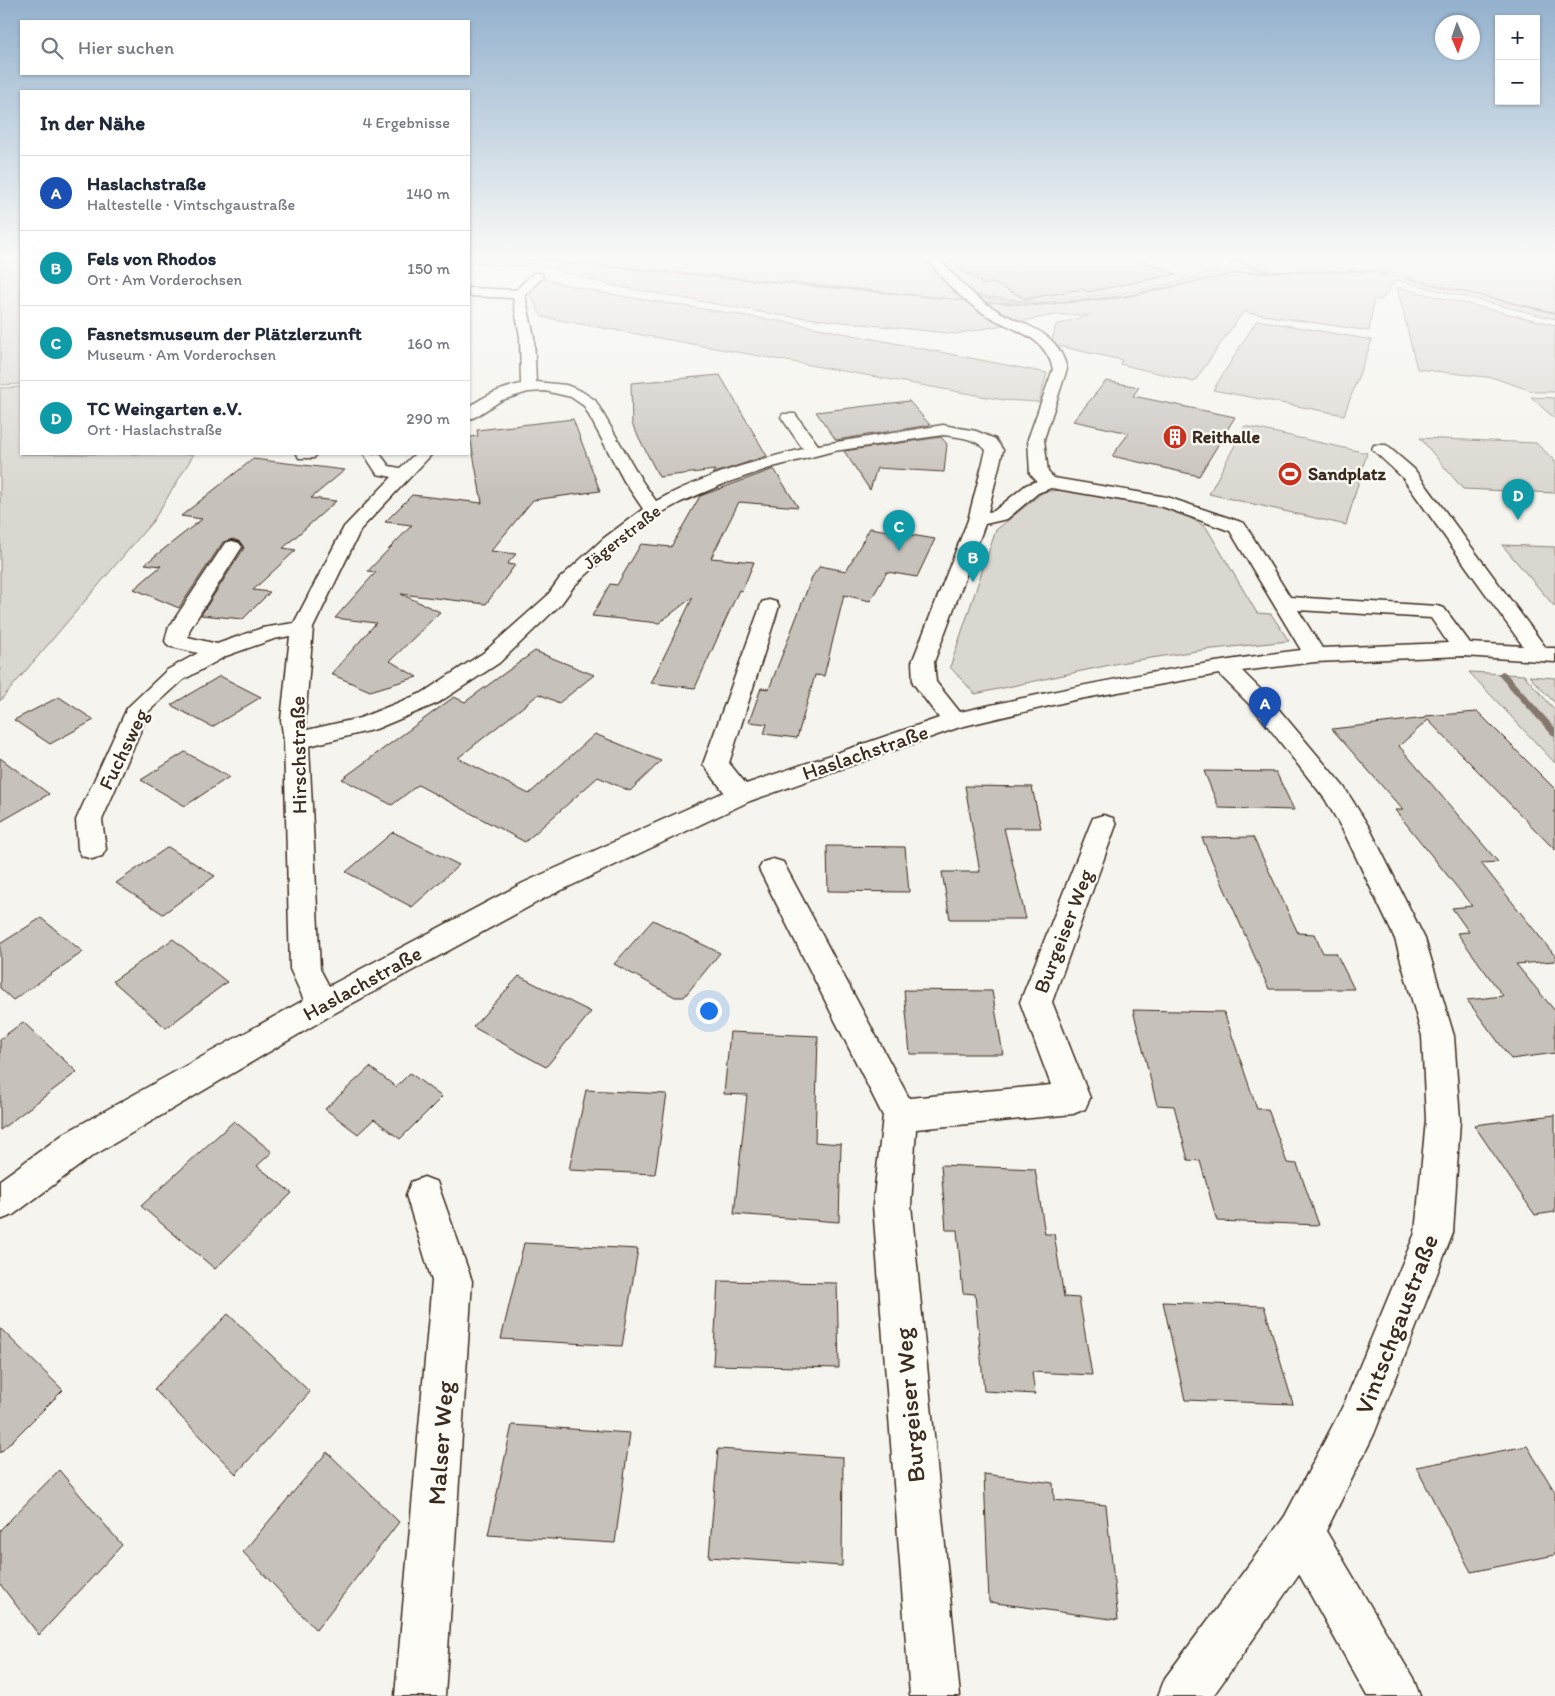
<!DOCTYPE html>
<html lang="de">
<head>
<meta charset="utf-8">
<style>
  :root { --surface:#fff; --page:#f6f6f7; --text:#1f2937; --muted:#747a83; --line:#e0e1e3; --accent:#1a73e8 }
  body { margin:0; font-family:Itim,sans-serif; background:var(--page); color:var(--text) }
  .controls { position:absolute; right:15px; top:15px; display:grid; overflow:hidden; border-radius:0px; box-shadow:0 1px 4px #0004 }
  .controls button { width:45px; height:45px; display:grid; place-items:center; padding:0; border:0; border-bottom:1px solid var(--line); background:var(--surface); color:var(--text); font:25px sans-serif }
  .compass { position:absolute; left:1435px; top:15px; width:45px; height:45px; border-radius:50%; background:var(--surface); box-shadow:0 1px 4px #0004; rotate:178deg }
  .you { position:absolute; left:708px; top:1010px; width:18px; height:18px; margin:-12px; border:4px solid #fff; border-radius:50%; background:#1a73e8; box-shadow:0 0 0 8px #1a73e833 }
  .badge { display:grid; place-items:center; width:32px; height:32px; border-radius:50%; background:var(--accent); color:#fff; font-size:16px; font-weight:700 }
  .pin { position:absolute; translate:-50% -41px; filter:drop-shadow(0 1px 2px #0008) }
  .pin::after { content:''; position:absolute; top:26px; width:18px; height:15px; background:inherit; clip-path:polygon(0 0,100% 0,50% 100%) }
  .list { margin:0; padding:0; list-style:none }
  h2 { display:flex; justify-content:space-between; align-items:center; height:65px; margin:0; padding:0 20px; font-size:21px }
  h2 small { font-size:16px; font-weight:400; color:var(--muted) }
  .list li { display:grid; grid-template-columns:32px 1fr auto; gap:15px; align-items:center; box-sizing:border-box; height:75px; padding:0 20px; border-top:1px solid var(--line) }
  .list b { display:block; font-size:19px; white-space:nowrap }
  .list p { margin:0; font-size:16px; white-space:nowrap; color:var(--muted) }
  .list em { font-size:16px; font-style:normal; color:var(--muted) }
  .icon { flex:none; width:28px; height:28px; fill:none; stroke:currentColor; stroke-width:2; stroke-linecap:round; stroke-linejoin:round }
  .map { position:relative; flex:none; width:1555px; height:1696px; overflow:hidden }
  .search { position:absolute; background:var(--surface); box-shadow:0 1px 4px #0004; left:20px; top:20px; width:450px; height:55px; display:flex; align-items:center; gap:12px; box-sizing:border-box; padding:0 18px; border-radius:0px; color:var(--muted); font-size:19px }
  .panel { position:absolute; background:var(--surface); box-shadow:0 1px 4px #0004; left:20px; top:90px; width:450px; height:365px; border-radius:0px }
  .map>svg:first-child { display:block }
  .green { fill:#dad6d0; stroke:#8a8077 }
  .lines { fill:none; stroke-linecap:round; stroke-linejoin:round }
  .stream { fill:#84786e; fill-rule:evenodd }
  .building { fill:#c7c1bb; stroke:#3b2a1e }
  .minor-casing { stroke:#3b2a1e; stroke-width:3 }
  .minor { fill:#fdfcf7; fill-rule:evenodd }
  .labels { text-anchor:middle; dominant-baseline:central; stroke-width:4.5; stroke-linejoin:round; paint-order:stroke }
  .far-poi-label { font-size:18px; font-weight:bold; fill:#3b2a1e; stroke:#fdfcf7; text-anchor:start }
  .far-street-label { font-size:18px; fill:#3b2a1e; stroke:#fdfcf7 }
  .street-label { font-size:21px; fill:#3b2a1e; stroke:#fdfcf7 }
  .near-street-label { font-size:25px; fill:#3b2a1e; stroke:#fdfcf7 }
</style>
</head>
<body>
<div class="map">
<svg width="1555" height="1696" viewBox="0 0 1555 1696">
  <rect width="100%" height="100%" fill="#f5f4ee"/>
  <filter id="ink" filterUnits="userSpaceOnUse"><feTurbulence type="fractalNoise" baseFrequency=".02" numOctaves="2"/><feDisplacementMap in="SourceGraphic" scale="10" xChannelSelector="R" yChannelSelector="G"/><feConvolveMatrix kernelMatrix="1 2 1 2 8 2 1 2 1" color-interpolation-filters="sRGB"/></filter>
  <g filter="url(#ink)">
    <g class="green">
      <polygon points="0,256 21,256 21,384 0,385"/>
      <polygon points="469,256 924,256 926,261 956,295 1034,303 1123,296 1195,281 1224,269 1232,263 1258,262 1307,256 1555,256 1555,319 1396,280 1382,300 1374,299 1369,331 1243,312 1194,382 1120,364 1122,360 1058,346 1052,340 1056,325 1089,315 1055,315 956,334 777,315 610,285 551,268 469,263"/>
      <polygon points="939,256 1291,256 1246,261 1230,259 1219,268 1189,280 1119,294 1025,301 974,295"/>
      <polygon points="543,279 603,293 797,324 1047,373 1039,402 1004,400 542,317 528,290"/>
      <polygon points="1397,287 1555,325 1555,392 1535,392 1494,378 1417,369"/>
      <polygon points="1257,320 1372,340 1344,415 1213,390"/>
      <polygon points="21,387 21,454 194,454 153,521 0,701 0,388"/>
      <polygon points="1531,397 1555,398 1555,419"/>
      <polygon points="1245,426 1367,453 1346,525 1209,494"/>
      <polygon points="1420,438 1536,443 1555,461 1555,493 1463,489"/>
      <polygon points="1077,488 1173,508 1206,527 1257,613 1271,614 1289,641 1203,650 1119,663 975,694 950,667 996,530 1043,492"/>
      <polygon points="1502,545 1555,547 1555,607"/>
      <polygon points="1469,672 1524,675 1555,710 1555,763"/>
      <polygon points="1529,676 1555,678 1555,703"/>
    </g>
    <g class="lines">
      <g class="stream">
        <polygon points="482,256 498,256 845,287 968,300 966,301"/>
        <polygon points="1212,256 1219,256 1272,271 1373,270 1390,274 1388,275 1373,272 1237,274 1124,298 1036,306 981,302 983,301 1036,304 1124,296 1237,272 1263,271"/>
        <polygon points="1404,277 1555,312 1555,314 1406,279"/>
        <polygon points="1502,671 1505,672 1555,728 1555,736 1552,735 1499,676 1498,674"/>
      </g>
    </g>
    <g class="building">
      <polygon points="942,256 1130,256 1176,274 1088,292 1082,289 1026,299 993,283 984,285"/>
      <polygon points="720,375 767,456 712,474 715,470 659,477 632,424 631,383"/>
      <polygon points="1106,381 1139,387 1133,396 1235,417 1199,476 1112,456 1129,433 1073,421"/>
      <polygon points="909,401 930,425 836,440 816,412"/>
      <polygon points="573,419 600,491 533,500 491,551 516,554 507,564 515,565 486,604 401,594 440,612 390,661 417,677 370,691 331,674 376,623 335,618 376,572 368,571 412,525 385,522 412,495 482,503 470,437 478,436 477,430"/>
      <polygon points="941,437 947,444 944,472 877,468 870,490 844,451"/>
      <polygon points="253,459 345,470 311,498 336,501 283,548 296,550 253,590 270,592 243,619 201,615 244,548 240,542 233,539 223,542 179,608 134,589 161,566 145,564 202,519 181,516"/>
      <polygon points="774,469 798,507 739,502 711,558 754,562 742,591 739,590 695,688 651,683 693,597 659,623 592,616 610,584 617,585 641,544 671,547 700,496"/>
      <polygon points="870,528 935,539 917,577 887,572 870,601 844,595 824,676 815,675 797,738 764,734 767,724 749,722 761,688 769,689 812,577 820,566 846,571"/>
      <polygon points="535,651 594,675 559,703 539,694 458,758 529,794 595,734 661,761 630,791 598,777 525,842 418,785 392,805 342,779 454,697 465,702"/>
      <polygon points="220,676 261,697 212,727 171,705"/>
      <polygon points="59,697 94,720 50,744 14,720"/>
      <polygon points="1478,712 1555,789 1555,850 1428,720 1399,746 1498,862 1481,863 1555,956 1555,961 1516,964 1555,1011 1555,1053 1511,1059 1467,1000 1503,996 1457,933 1469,932 1452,908 1472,906 1395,810 1403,810 1332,729 1426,718 1425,716"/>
      <polygon points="185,752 229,777 185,806 141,780"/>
      <polygon points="0,758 49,794 0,822"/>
      <polygon points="1204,771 1276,772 1294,810 1219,808"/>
      <polygon points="965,786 1032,787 1041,828 1004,828 1026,919 950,919 942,872 980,872"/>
      <polygon points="393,832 459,865 412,907 346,872"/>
      <polygon points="1253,837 1298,933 1314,934 1323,953 1336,953 1354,989 1269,989 1202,838"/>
      <polygon points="827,846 905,847 909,892 828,891"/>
      <polygon points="168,847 215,876 163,914 116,883"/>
      <polygon points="41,918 83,952 13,1000 0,988 0,944"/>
      <polygon points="653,920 720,953 684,997 675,997 614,964"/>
      <polygon points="173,939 227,982 166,1028 113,981"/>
      <polygon points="519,976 591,1012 546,1067 473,1027"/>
      <polygon points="904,990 992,991 1003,1054 910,1054"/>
      <polygon points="1133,1010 1224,1012 1257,1109 1268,1109 1287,1163 1297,1164 1319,1225 1217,1221 1200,1161 1188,1160 1174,1106 1157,1105"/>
      <polygon points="23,1022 77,1072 0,1130 0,1039"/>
      <polygon points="730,1032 818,1036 815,1142 841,1144 839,1222 734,1214 747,1095 724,1094"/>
      <polygon points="370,1067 396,1087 410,1073 442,1097 400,1139 374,1119 358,1134 325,1109"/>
      <polygon points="586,1090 667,1094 655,1174 569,1170"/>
      <polygon points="1555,1115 1555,1212 1535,1215 1474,1125"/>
      <polygon points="234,1121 272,1152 257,1166 292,1193 215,1269 141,1206"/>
      <polygon points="941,1165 1035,1169 1045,1234 1054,1234 1064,1297 1079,1298 1092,1375 1032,1372 1035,1394 984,1391 975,1294 963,1293 957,1230 946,1230"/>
      <polygon points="524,1243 638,1249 622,1346 501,1339"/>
      <polygon points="718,1281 837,1283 839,1368 713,1365"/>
      <polygon points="1163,1302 1264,1306 1293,1404 1185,1400"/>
      <polygon points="228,1314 310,1392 236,1474 154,1389"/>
      <polygon points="0,1328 63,1390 0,1453"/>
      <polygon points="512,1425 630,1433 615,1543 488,1535"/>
      <polygon points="1527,1446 1555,1492 1555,1555 1471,1572 1416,1467"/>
      <polygon points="718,1449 843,1457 842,1566 709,1557"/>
      <polygon points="327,1452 399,1522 316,1630 243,1552"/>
      <polygon points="59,1470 122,1545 39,1635 0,1584 0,1530"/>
      <polygon points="984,1474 1053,1483 1054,1500 1106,1505 1118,1620 989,1602"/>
    </g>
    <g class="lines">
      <defs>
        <g id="minor">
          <path d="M925 256H937C953 275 969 293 990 306 1021 327 1057 327 1067 369L1044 439 1048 472 1054 478 1167 497 1244 523 1290 597 1437 606 1444 608 1470 643 1523 646 1402 477 1372 449 1374 445H1386L1414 469 1546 648H1555V662L1463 656 1315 662 1242 671 1271 700 1344 787 1369 827 1425 939 1454 1036 1460 1120 1453 1233 1374 1434 1326 1531 1413 1678 1420 1696H1367L1299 1574 1213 1696H1158L1165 1678 1285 1516 1344 1404 1415 1233 1426 1120 1422 1036 1395 939 1345 834 1325 799 1255 710 1219 674 1074 700 960 727 750 801 543 899 333 1014 91 1157 13 1215 0 1220V1180L65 1133 304 1000 290 969 284 741 281 720 290 636 274 639 226 656 183 680 149 711 102 820 106 849 102 856 92 859 82 856 78 849 76 820 127 708 167 670 198 653 168 646 165 641 168 629 225 543 232 541 239 543 242 547 190 629 188 637 217 644 262 628 294 623 344 527 392 477 377 474 364 454H380L389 466 400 468 415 454H432L361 529 313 628 305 720 307 730 360 718 422 693 483 653 547 596 560 578 604 538 643 509 624 481 584 406 571 397 545 391 528 392 502 400 475 417 469 419V407C485 395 502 388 521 384L520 337 513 298 469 296V288L516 290 533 273H541L543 276 541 279 525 295 534 337 536 382 566 385 581 391 595 400 642 481 656 501C702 476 753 461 803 449L781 417 783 414H795L818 445 943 425 976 431 995 439 1003 450 988 512 994 511 1026 485 1037 481 1030 474 1028 439 1053 369C1044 332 1007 330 980 311 959 297 940 277 925 256ZM943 435C958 437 976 438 986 450L968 520 912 662 913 683 939 718 746 784 729 763 779 606 776 602 769 600 762 602 703 764 724 792 523 883 329 986 320 969 309 746 376 729 438 703 499 663 561 604 574 586 618 546 659 514 681 502 726 483 773 467 834 451ZM1051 488 1163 507 1230 531 1301 650C1186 664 1073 686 960 712L936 682 934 662 985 524 1007 519 1038 493ZM1298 610 1431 618 1448 643 1322 648Z"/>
          <polygon points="297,454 316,454 314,458 299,458"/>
          <polygon points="1103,815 1113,818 1116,825 1052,1002 1090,1098 1085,1109 1073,1114 916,1129 911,1205 960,1696 910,1696 873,1205 883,1116 759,869 763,862 773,859 783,862 909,1098 1051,1085 1020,1002 1090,825 1093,818"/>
          <polygon points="424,1177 437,1182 472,1281 445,1696 395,1696 432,1281 406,1195 411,1182"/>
        </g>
      </defs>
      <use href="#minor" class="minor-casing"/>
      <use href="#minor" class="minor"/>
    </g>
  </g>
  <linearGradient id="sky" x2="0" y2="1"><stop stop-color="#93b1cd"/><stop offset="0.52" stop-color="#fafaf7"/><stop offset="1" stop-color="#fafaf7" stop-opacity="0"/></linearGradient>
  <rect width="1555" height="494" fill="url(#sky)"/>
  <defs>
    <symbol id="building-disc" viewBox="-11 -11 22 22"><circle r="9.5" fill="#c8321e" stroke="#fdfcf7"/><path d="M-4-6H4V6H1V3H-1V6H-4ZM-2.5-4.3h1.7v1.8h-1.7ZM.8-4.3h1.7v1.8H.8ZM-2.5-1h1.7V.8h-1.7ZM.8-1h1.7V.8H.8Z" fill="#fff"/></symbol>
    <symbol id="stadium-disc" viewBox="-11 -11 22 22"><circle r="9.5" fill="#c8321e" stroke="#fdfcf7"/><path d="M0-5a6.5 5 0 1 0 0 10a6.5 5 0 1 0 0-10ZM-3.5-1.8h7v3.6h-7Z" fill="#fff"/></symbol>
  </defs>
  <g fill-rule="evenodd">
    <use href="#building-disc" x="1161" y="423" width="28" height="28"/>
    <use href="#stadium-disc" x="1276" y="460" width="28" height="28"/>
  </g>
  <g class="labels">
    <g class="far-poi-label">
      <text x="1192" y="437">Reithalle</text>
      <text x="1308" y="474">Sandplatz</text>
    </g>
    <g class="far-street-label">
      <text transform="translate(622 537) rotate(-38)">Jägerstraße</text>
    </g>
    <g class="street-label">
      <text transform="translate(123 749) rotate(-64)">Fuchsweg</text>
      <text transform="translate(865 752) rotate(-19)">Haslachstraße</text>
      <text transform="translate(298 755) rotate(-91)">Hirschstraße</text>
      <text transform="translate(1063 931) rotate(-69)">Burgeiser Weg</text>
      <text transform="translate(362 983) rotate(-29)">Haslachstraße</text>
    </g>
    <g class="near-street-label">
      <text transform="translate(1396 1324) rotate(-69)">Vintschgaustraße</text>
      <text transform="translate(909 1405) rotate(-95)">Burgeiser Weg</text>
      <text transform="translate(440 1443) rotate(-86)">Malser Weg</text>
    </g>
  </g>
</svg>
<div class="controls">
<button>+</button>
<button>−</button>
</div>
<svg class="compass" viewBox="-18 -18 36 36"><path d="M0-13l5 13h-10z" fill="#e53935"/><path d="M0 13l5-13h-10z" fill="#747a83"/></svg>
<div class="you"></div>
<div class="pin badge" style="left:1265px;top:728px;background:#1a4fb4">A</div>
<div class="pin badge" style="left:973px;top:582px;background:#0f9aa8">B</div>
<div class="pin badge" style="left:899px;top:551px;background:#0f9aa8">C</div>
<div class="pin badge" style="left:1518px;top:520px;background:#0f9aa8">D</div>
<div class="search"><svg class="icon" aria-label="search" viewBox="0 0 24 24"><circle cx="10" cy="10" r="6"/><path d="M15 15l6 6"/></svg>Hier suchen</div>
<section class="panel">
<h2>In der Nähe<small>4 Ergebnisse</small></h2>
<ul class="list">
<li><span class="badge" style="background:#1a4fb4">A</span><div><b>Haslachstraße</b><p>Haltestelle · Vintschgaustraße</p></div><em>140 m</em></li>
<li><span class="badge" style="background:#0f9aa8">B</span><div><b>Fels von Rhodos</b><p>Ort · Am Vorderochsen</p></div><em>150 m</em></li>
<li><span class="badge" style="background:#0f9aa8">C</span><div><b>Fasnetsmuseum der Plätzlerzunft</b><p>Museum · Am Vorderochsen</p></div><em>160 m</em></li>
<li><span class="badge" style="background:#0f9aa8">D</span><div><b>TC Weingarten e.V.</b><p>Ort · Haslachstraße</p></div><em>290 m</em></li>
</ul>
</section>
</div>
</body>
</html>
